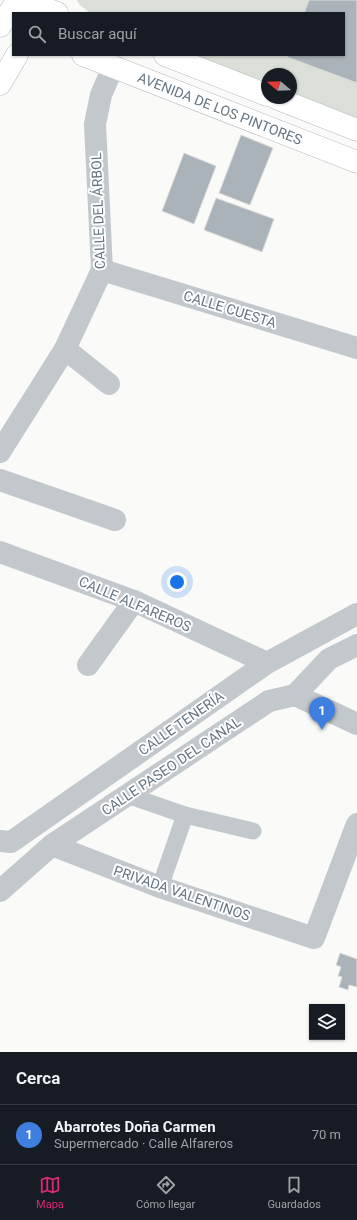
<!DOCTYPE html>
<html lang="es">
<head>
<meta charset="utf-8">
<style>
  :root { --surface:#171b24; --page:#20242c; --text:#f1f3f6; --muted:#9ea1a6; --line:#363941; --accent:#db2777 }
  body { margin:0; font-family:Roboto,sans-serif; background:var(--page); color:var(--text) }
  .controls { position:absolute; right:12px; bottom:12px; display:grid; overflow:hidden; border-radius:0px; box-shadow:0 1px 3px #0004 }
  .controls button { width:36px; height:36px; display:grid; place-items:center; padding:0; border:0; border-bottom:1px solid var(--line); background:var(--surface); color:var(--text); font:20px sans-serif }
  .compass { position:absolute; left:261px; top:68px; width:36px; height:36px; border-radius:50%; background:var(--surface); box-shadow:0 1px 3px #0004; rotate:289deg }
  .you { position:absolute; left:177px; top:582px; width:14px; height:14px; margin:-10px; border:3px solid #fff; border-radius:50%; background:#1a73e8; box-shadow:0 0 0 6px #1a73e833 }
  .badge { display:grid; place-items:center; width:26px; height:26px; border-radius:50%; background:var(--accent); color:#fff; font-size:13px; font-weight:700 }
  .pin { position:absolute; translate:-50% -33px; filter:drop-shadow(0 1px 2px #0008) }
  .pin::after { content:''; position:absolute; top:21px; width:14px; height:12px; background:inherit; clip-path:polygon(0 0,100% 0,50% 100%) }
  .list { margin:0; padding:0; list-style:none }
  h2 { display:flex; justify-content:space-between; align-items:center; height:52px; margin:0; padding:0 16px; font-size:17px }
  h2 small { font-size:13px; font-weight:400; color:var(--muted) }
  .list li { display:grid; grid-template-columns:26px 1fr auto; gap:12px; align-items:center; box-sizing:border-box; height:60px; padding:0 16px; border-top:1px solid var(--line) }
  .list b { display:block; font-size:15px; white-space:nowrap }
  .list p { margin:0; font-size:13px; white-space:nowrap; color:var(--muted) }
  .list em { font-size:13px; font-style:normal; color:var(--muted) }
  .icon { flex:none; width:22px; height:22px; fill:none; stroke:currentColor; stroke-width:2; stroke-linecap:round; stroke-linejoin:round }
  .map { position:relative; flex:none; width:357px; height:1052px; overflow:hidden }
  .search { position:absolute; background:var(--surface); box-shadow:0 1px 3px #0004; left:12px; right:12px; top:12px; height:44px; display:flex; align-items:center; gap:10px; box-sizing:border-box; padding:0 14px; border-radius:0px; color:var(--muted); font-size:15px }
  .sheet { height:112px; background:var(--surface) }
  nav { display:flex; justify-content:space-around; align-items:center; box-sizing:border-box; height:56px; border-top:1px solid var(--line); background:var(--surface); font-size:11px; color:var(--muted) }
  nav a { display:grid; justify-items:center; gap:2px }
  nav .on { color:var(--accent) }
  .map>svg:first-child { display:block }
  .green { fill:#dadfd7 }
  .building { fill:#aab3b9; stroke:#dcdcda }
  .lines { fill:none; stroke-linecap:round; stroke-linejoin:round }
  .primary-casing { stroke:#b5babe; stroke-width:23 }
  .pedestrian { stroke:#c3c8cc; stroke-width:17 }
  .minor { stroke:#c3c8cc; stroke-width:22 }
  .primary { stroke:#fff; stroke-width:22 }
  .labels { text-anchor:middle; dominant-baseline:central; stroke-width:4; stroke-linejoin:round; paint-order:stroke }
  .street-label { font-size:14px; fill:#657683; stroke:#fff }
</style>
</head>
<body>
<div class="map">
<svg width="357" height="1052" viewBox="0 0 357 1052">
  <rect width="100%" height="100%" fill="#fafaf8"/>
  <polygon class="green" points="77,0 357,0 357,123 291,97 291,74 267,74 267,87 185,55 344,55 344,13 90,13 79,4"/>
  <g class="building">
    <polygon points="309,0 357,0 357,83 287,57 288,55 344,55 344,13 304,13"/>
    <polygon points="241,135 273,148 250,205 219,193"/>
    <polygon points="184,153 216,166 194,224 162,211"/>
    <polygon points="216,198 274,219 262,252 204,230"/>
    <polygon points="340,953 357,959 357,987 349,985 348,990 339,987 342,977 338,976 341,967 336,965"/>
  </g>
  <g class="lines">
    <defs>
      <g id="primary">
        <polyline points="24,0 57,13"/>
        <polyline points="0,26 18,0"/>
        <path id="s1" d="M83 55 357 162"/>
        <polyline points="165,55 267,95"/>
        <polyline points="0,84 17,55"/>
        <polyline points="276,98 357,130"/>
      </g>
    </defs>
    <use href="#primary" class="primary-casing"/>
    <g class="pedestrian">
      <polyline points="127,795 185,815 253,831"/>
      <polyline points="160,887 185,815"/>
    </g>
    <g class="minor">
      <polyline points="102,270 357,348"/>
      <polyline points="65,349 109,384"/>
      <polyline points="0,452 65,349 102,270 95,124 101,95 113,67"/>
      <polyline points="0,480 115,520"/>
      <polyline points="0,552 134,601 267,663"/>
      <polyline points="88,665 134,601"/>
      <polyline points="295,695 329,659 357,645"/>
      <polyline points="295,695 357,724"/>
      <polyline points="0,841 11,842 267,663 357,614"/>
      <polyline points="52,845 160,887 314,938 357,824"/>
      <polyline points="0,891 52,845 269,701 295,695"/>
    </g>
    <use href="#primary" class="primary"/>
  </g>
  <g class="labels">
    <g class="street-label">
      <text stroke="none"><textPath href="#s1" startOffset="147">AVENIDA DE LOS PINTORES</textPath></text>
      <text transform="translate(98 211) rotate(-92)">CALLE DEL ÁRBOL</text>
      <text transform="translate(230 309) rotate(17)">CALLE CUESTA</text>
      <text transform="translate(135 604) rotate(23)">CALLE ALFAREROS</text>
      <text transform="translate(181 723) rotate(-35)">CALLE TENERÍA</text>
      <text transform="translate(171 766) rotate(-34)">CALLE PASEO DEL CANAL</text>
      <text transform="translate(182 893) rotate(19)">PRIVADA VALENTINOS</text>
    </g>
  </g>
</svg>
<div class="controls">
<button><svg class="icon" aria-label="layers" viewBox="0 0 24 24"><path d="M12 4l9 5-9 5-9-5zM3 14l9 5 9-5"/></svg></button>
</div>
<svg class="compass" viewBox="-18 -18 36 36"><path d="M0-13l5 13h-10z" fill="#e53935"/><path d="M0 13l5-13h-10z" fill="#9ea1a6"/></svg>
<div class="you"></div>
<div class="pin badge" style="left:322px;top:730px;background:#3f7fe0">1</div>
<div class="search"><svg class="icon" aria-label="search" viewBox="0 0 24 24"><circle cx="10" cy="10" r="6"/><path d="M15 15l6 6"/></svg>Buscar aquí</div>
</div>
<section class="sheet">
<h2>Cerca<small></small></h2>
<ul class="list">
<li><span class="badge" style="background:#3f7fe0">1</span><div><b>Abarrotes Doña Carmen</b><p>Supermercado · Calle Alfareros</p></div><em>70 m</em></li>
</ul>
</section>
<nav>
<a class="on"><svg class="icon" aria-label="map" viewBox="0 0 24 24"><path d="M3 6l6-2 6 2 6-2v14l-6 2-6-2-6 2zM9 4v14M15 6v14"/></svg>Mapa</a>
<a><svg class="icon" aria-label="directions" viewBox="0 0 24 24"><path d="M12 3l9 9-9 9-9-9zM9 14v-3h6M13 9l2 2-2 2"/></svg>Cómo llegar</a>
<a><svg class="icon" aria-label="saved" viewBox="0 0 24 24"><path d="M7 4h10v16l-5-4-5 4z"/></svg>Guardados</a>
</nav>
</body>
</html>
